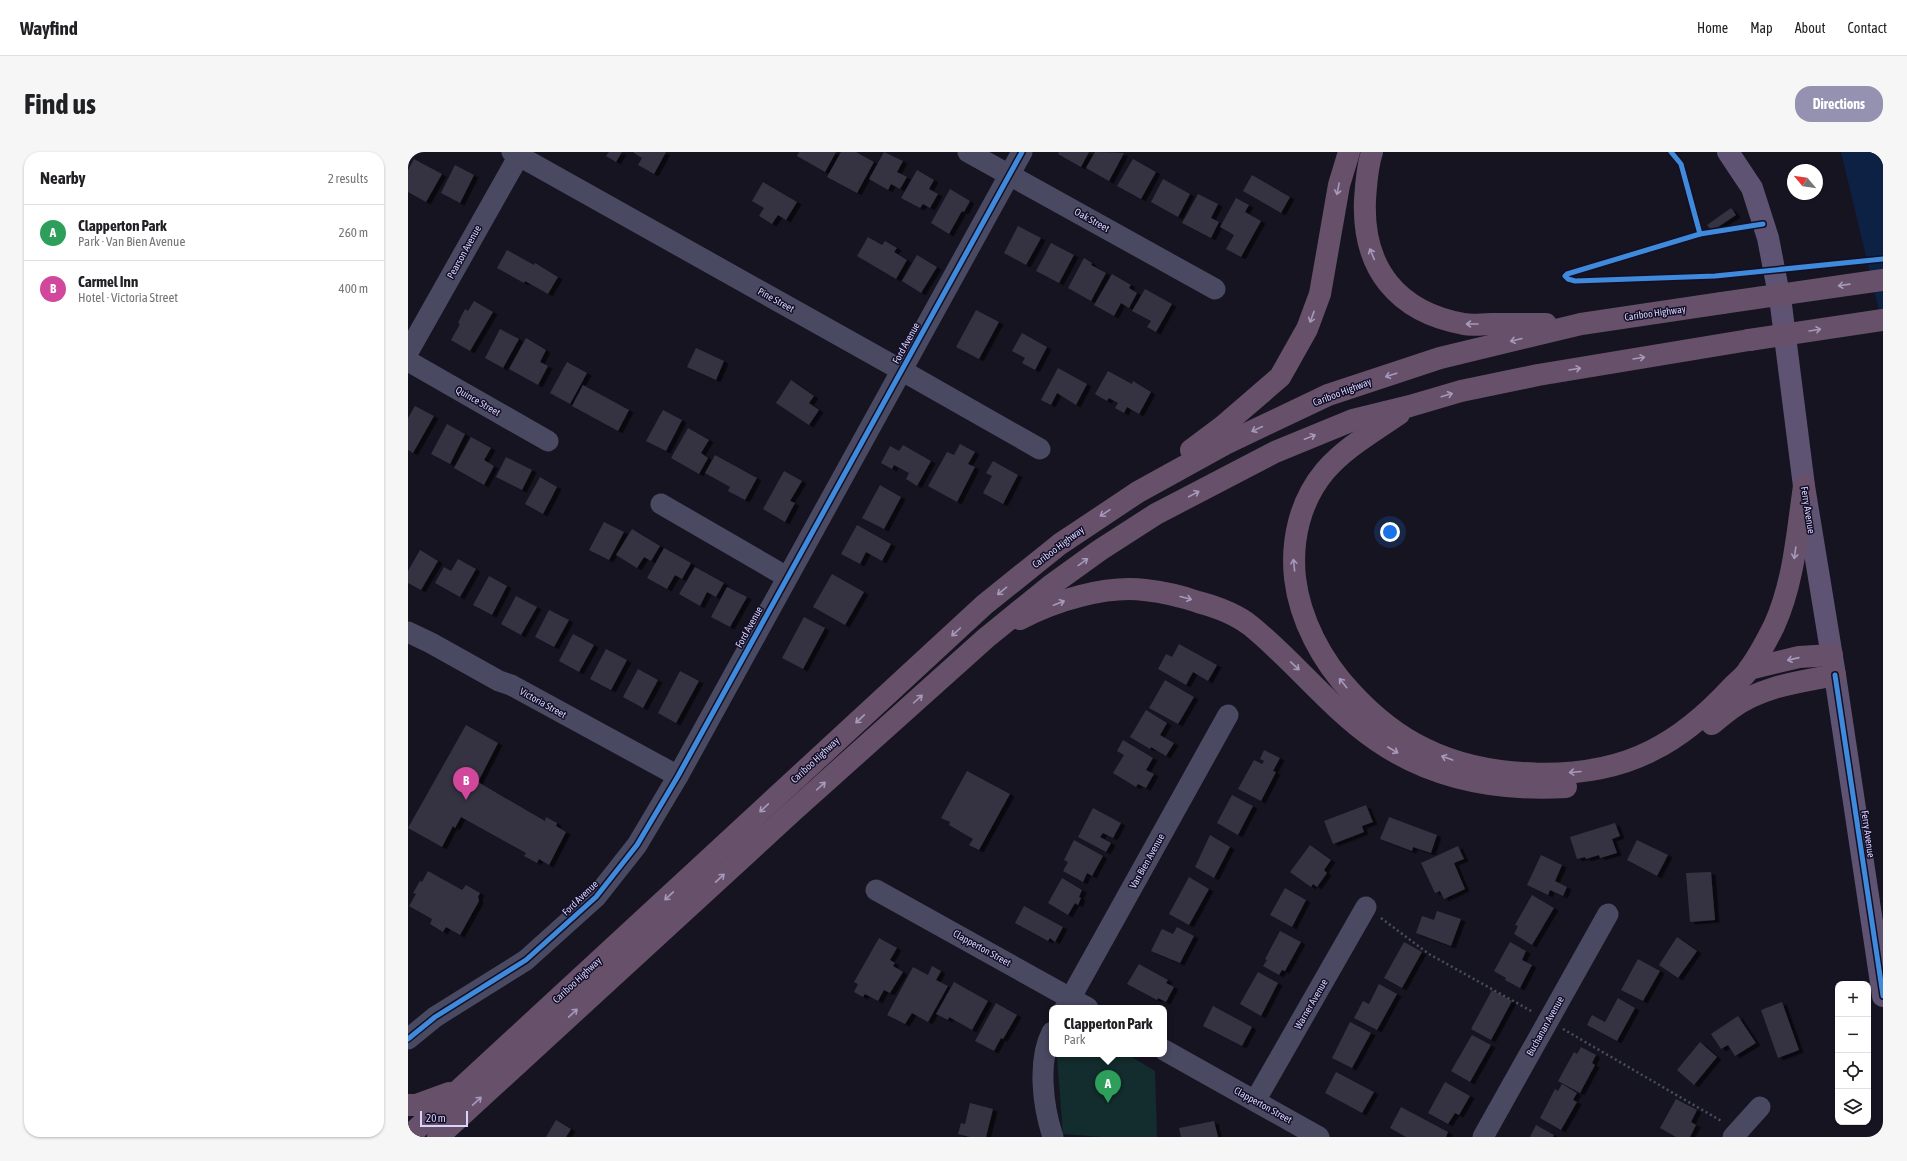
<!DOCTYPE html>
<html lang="en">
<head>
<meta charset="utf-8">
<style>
  :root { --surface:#fff; --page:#f6f6f6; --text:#202124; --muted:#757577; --line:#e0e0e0; --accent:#9591b1 }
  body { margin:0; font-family:"Asap Condensed",sans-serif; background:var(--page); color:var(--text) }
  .controls { position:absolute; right:12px; bottom:12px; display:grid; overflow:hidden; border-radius:8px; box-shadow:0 1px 3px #0004 }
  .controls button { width:36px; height:36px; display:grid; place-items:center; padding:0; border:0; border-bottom:1px solid var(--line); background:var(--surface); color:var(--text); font:20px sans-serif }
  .compass { position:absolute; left:1379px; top:12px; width:36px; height:36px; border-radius:50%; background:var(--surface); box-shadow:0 1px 3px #0004; rotate:299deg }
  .scale { position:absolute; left:12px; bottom:10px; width:48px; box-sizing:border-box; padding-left:4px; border:2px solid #d9d4ff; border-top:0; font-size:11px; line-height:14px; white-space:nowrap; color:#d9d4ff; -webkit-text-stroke:3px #130f26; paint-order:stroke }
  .you { position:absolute; left:982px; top:380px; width:14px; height:14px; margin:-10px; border:3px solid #fff; border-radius:50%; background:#1a73e8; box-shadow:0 0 0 6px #1a73e833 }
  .badge { display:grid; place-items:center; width:26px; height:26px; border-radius:50%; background:var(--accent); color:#fff; font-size:13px; font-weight:700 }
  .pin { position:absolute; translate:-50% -33px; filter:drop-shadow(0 1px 2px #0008) }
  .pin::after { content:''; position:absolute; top:21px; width:14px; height:12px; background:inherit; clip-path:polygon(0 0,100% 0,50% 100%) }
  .popup { position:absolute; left:641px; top:853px; width:118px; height:52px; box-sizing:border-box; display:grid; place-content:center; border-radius:8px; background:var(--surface); filter:drop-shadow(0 1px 3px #0005); font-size:13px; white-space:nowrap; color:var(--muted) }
  .popup b { font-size:15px; color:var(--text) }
  .popup::after { content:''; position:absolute; left:50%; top:100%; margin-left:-8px; border:8px solid transparent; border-top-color:var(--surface) }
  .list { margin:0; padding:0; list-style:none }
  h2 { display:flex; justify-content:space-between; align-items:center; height:52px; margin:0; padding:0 16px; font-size:17px }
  h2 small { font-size:13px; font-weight:400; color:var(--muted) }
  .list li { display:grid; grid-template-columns:26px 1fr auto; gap:12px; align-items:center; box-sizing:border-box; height:56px; padding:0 16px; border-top:1px solid var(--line) }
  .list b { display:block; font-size:15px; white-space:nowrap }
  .list p { margin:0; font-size:13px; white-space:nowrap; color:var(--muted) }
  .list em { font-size:13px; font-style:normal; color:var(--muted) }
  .icon { flex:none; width:22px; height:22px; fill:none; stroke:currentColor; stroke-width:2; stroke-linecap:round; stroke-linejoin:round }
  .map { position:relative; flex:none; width:1475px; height:985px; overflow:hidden; border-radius:16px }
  header { display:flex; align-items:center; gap:24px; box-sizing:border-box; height:56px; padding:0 20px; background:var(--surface); border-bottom:1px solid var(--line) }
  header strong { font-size:19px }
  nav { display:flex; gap:22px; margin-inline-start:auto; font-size:14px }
  .intro { display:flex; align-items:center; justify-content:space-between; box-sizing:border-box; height:96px; padding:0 24px }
  h1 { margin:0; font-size:28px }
  .button { padding:10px 18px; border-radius:16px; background:var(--accent); color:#fff; font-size:14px; font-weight:700 }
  main { display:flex; gap:24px; padding:0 24px }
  aside { flex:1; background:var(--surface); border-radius:16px; box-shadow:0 1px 3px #0004 }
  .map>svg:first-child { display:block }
  .green { fill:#132c2d }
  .water { fill:#0d2144 }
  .building { fill:#343243; filter:url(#shadow) }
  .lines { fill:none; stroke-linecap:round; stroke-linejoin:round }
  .path { stroke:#44505f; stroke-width:2.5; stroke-dasharray:2 3; stroke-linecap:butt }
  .minor { stroke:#4a4962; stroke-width:21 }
  .major { stroke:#5e5373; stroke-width:22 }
  .highway { stroke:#67516a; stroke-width:22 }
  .highway-bridge { stroke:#67516a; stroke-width:22 }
  .cycleway-casing { stroke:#130f26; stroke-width:8 }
  .cycleway { stroke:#408adc; stroke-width:5 }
  .oneway { stroke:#a699bc }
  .labels { text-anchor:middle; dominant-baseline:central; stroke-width:3; stroke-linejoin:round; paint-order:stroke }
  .street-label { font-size:10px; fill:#d9d4ff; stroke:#130f26 }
</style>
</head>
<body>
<header>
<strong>Wayfind</strong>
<nav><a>Home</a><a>Map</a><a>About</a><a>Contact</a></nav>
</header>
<div class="intro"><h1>Find us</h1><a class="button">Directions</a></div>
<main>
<aside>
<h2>Nearby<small>2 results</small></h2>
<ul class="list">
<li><span class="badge" style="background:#2e9e5b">A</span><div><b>Clapperton Park</b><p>Park · Van Bien Avenue</p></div><em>260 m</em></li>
<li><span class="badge" style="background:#d1479c">B</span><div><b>Carmel Inn</b><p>Hotel · Victoria Street</p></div><em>400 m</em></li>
</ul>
</aside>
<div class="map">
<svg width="1475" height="985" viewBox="0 0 1475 985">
  <defs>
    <filter id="shadow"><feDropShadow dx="4.5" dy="2.5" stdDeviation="0" flood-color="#0009"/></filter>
  </defs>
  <rect width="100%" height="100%" fill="#161421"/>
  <polygon class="green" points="651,902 719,902 747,919 749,985 694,985 655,982 649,906"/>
  <polygon class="water" points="1433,0 1475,0 1475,175"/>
  <g class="building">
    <polygon points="201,0 214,0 208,10 198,4"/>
    <polygon points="226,0 258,0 246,22 230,13 234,6 226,1"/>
    <polygon points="391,0 428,0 417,20 389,4"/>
    <polygon points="433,0 448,0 466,10 449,41 419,25"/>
    <polygon points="476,0 495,9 489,20 499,25 492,37 483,32 480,38 461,27"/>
    <polygon points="651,0 681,0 673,15 650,2"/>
    <polygon points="687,0 716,1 701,29 678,16"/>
    <polygon points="6,7 34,22 18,50 0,40 0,18"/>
    <polygon points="725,7 748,20 733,47 709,34"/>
    <polygon points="47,13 66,23 52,51 33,41"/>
    <polygon points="509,18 526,28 521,37 530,42 522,56 515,52 512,56 493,46"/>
    <polygon points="844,23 882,45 873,61 835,39"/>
    <polygon points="755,27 782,42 770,65 743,50"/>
    <polygon points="355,30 389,50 378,68 370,63 364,72 351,64 356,56 344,49"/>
    <polygon points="542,37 562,49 556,60 554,59 541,82 523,71"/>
    <polygon points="790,42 810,52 803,66 811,70 803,86 774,71"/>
    <polygon points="828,46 841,53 837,60 853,69 833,105 818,97 826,83 812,75"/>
    <polygon points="1323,56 1328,63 1304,79 1299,73"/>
    <polygon points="610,74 633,86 618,113 596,101"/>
    <polygon points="460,85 474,93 477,89 489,96 486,100 499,108 488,127 449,104"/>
    <polygon points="643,91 666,103 651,131 628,119"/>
    <polygon points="99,98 126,113 127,111 150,125 140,142 117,129 116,131 89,116"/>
    <polygon points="509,103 529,115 513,141 494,129"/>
    <polygon points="676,106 684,111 683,113 698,121 683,149 660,136"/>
    <polygon points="704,122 723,133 721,136 729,141 721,156 713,151 706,164 686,153"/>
    <polygon points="737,137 764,152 748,180 739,175 743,169 724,159"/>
    <polygon points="66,149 85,160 62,199 43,188 52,172 50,171 57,157 60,159"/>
    <polygon points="568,158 591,170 571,207 548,195"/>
    <polygon points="92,177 111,187 95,216 77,206"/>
    <polygon points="614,181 639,195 627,218 614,211 617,206 604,199"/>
    <polygon points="118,186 138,198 132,210 140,214 130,233 101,217"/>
    <polygon points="288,196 316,209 308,228 279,215"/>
    <polygon points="159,210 179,221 162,252 142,241"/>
    <polygon points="650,216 679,232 668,253 649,241 643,253 633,248"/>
    <polygon points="700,219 724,232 725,229 743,240 731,262 719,255 716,261 707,256 710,251 701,246 699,249 687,242"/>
    <polygon points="383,228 406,244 401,251 411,258 401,273 368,251"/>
    <polygon points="175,233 221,258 210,279 164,254"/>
    <polygon points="7,254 26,264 5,301 0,298 0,266"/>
    <polygon points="255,258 274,268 258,299 238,289"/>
    <polygon points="39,272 57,282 42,312 23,302"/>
    <polygon points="280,276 301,288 293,301 300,306 291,322 263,306"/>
    <polygon points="63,285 83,296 76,308 86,314 76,333 46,316"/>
    <polygon points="552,292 567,300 560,312 567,315 549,350 520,334 539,300 546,303"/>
    <polygon points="495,293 523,309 509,334 498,327 501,321 486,313 484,317 473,311 482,294 491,299"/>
    <polygon points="307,303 349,326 337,348 320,339 322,335 297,321"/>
    <polygon points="98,305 124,318 114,338 88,325"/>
    <polygon points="585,309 610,323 595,352 575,341 584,324 578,321"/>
    <polygon points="376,319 394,329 382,349 387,351 377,370 355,357"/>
    <polygon points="132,325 149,335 135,362 117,352"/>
    <polygon points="472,333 493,345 476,377 454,366"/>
    <polygon points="196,370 216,380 201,408 181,398"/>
    <polygon points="449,373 483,392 474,409 458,400 452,412 433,402"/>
    <polygon points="224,377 252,394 243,409 236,405 229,416 208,403"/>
    <polygon points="256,396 283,411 274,427 267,423 259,437 239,426"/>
    <polygon points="12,398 30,409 13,438 0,431 0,419"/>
    <polygon points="50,407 68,417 52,445 27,431 36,415 43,419"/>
    <polygon points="287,415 316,431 308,445 299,440 292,454 271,442"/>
    <polygon points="424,422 456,440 437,473 405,455"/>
    <polygon points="81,424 99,434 84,463 65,453"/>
    <polygon points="319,435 339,445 322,475 303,465"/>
    <polygon points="108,444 129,455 113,483 93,472"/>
    <polygon points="141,458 161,468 146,495 127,485"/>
    <polygon points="396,465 417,476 395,517 374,506"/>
    <polygon points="165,482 186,493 171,520 151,509"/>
    <polygon points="771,492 809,513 800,529 785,520 778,533 750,517 758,502 764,505"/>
    <polygon points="198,497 219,508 203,538 182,527"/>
    <polygon points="230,517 250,528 235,556 215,545"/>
    <polygon points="272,519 291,529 268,571 250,561"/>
    <polygon points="757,528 786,545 770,572 741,556"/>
    <polygon points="738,558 759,571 752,583 766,591 758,604 743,595 742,597 722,585"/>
    <polygon points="58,573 90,591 70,630 137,669 138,665 149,671 148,674 158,680 141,713 131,707 129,711 116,704 118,701 53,665 47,676 45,674 34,695 0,676"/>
    <polygon points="715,588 745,606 738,618 746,622 738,636 730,632 728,635 705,621 716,603 709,599"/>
    <polygon points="856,598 872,606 865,619 868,620 853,649 830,637 846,608 854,612 856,609 852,607"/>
    <polygon points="559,619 602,642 571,698 561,693 565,687 541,673 542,670 533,666"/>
    <polygon points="824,643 845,654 830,683 809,671"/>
    <polygon points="958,653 965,670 954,674 956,680 925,692 916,669"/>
    <polygon points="685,656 713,671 705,686 695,681 692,685 703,691 698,700 670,685"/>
    <polygon points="981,665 1029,683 1023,701 1005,695 1004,699 972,687"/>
    <polygon points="1207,671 1212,684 1204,687 1209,701 1192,706 1191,703 1178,707 1177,705 1169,707 1162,685"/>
    <polygon points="802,683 822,695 806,726 787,715"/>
    <polygon points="666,688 695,704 684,724 679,721 675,730 655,719 660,710 656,708"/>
    <polygon points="1229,688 1260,703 1249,724 1219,708"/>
    <polygon points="902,693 923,708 916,718 919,721 909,735 905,732 903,735 882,720"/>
    <polygon points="1050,694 1056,707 1046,711 1057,737 1036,747 1032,739 1027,741 1013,711"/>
    <polygon points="1133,703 1154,713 1147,729 1159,735 1155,744 1142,738 1140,743 1119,733"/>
    <polygon points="20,719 54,738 58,733 72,741 70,745 71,749 52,783 38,775 35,780 22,772 24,767 1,754 8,742 5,741 12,729 14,730"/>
    <polygon points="1303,720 1307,768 1282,770 1278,721"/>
    <polygon points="781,725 801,737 781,773 761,762"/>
    <polygon points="654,726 674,738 671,745 673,746 670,753 667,751 660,763 640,751"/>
    <polygon points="877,736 898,748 884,775 862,763"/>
    <polygon points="1124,743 1146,756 1124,793 1106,782 1110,774 1107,773"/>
    <polygon points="616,754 655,775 647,790 642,786 640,789 607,771"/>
    <polygon points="1029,759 1053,767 1043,794 1008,781 1014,764 1026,768"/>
    <polygon points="769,775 786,784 772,811 743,799 754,777 765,782"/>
    <polygon points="872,779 893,790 877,819 874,818 871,823 855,814 859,808 857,807"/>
    <polygon points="1269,785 1289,799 1270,826 1251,813"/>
    <polygon points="471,786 489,796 482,808 487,811 485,814 495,820 482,841 476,838 470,849 457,842 455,845 446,840 450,832 446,830"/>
    <polygon points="996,790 1014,800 994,836 976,826"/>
    <polygon points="1102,790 1118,799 1114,808 1124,813 1112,836 1097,828 1098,826 1086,819"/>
    <polygon points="1230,807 1252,819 1235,849 1213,838"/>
    <polygon points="731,812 760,828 758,831 766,835 758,850 750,846 749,848 719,832"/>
    <polygon points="524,814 533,819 528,828 540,834 520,870 504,861 497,872 479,863 505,815 520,823"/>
    <polygon points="850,820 870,831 853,864 832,852"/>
    <polygon points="546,830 580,849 564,878 541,865 540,868 528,862"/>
    <polygon points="971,832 989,842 969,878 946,866 955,849 961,852"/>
    <polygon points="1084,838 1104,849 1083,888 1063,877"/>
    <polygon points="1210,846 1227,856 1209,889 1179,873 1184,863 1197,870"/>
    <polygon points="1374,850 1391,898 1370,906 1353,858"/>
    <polygon points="588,851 609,863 595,887 593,886 586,899 567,889"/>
    <polygon points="805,854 844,875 834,894 795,874"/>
    <polygon points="1330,864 1348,891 1327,904 1320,893 1313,897 1303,882"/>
    <polygon points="942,870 963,881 944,916 924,906"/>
    <polygon points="1064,883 1083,893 1062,930 1043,919"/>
    <polygon points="1292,890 1309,905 1286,933 1269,918"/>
    <polygon points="1173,895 1188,903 1184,911 1187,913 1172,941 1150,929 1166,900 1169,902"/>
    <polygon points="928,920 966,940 954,961 917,941"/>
    <polygon points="1037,930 1062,944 1051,963 1047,961 1040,972 1020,961"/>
    <polygon points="1154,932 1169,941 1165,948 1169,950 1153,978 1132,966 1147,937 1150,939"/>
    <polygon points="1268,947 1289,958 1283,970 1288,973 1282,985 1268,985 1252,976"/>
    <polygon points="562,951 585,957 578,985 562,985 550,982 553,971 557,972"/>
    <polygon points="993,955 1040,980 1038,985 998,985 982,976"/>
    <polygon points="148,968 163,977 158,985 138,985"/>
    <polygon points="806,969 810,985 773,985 771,976"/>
    <polygon points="1128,973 1146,983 1145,985 1122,985"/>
  </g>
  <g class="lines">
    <g class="path">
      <polyline points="973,766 1021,802 1125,860"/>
      <polyline points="1155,877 1315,970"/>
    </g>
    <g class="minor">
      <polyline points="104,0 493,218 632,297"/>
      <polyline points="560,0 807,137"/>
      <polyline points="0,200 113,0"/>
      <polyline points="0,209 140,289"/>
      <polyline points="253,352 379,425"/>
      <polyline points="0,480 23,491 91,529 103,533 270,624"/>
      <polyline points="468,738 680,856"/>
      <polyline points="657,856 820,563"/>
      <path d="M644 880C629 909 635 955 645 985"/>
      <polyline points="0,887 27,865 118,808 188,745 229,693 270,624 614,0"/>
      <polyline points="756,898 911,985"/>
      <polyline points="847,949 958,755"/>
      <polyline points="1075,985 1200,762"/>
      <polyline points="1325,985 1352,955"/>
    </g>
    <polyline class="major" points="1320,0 1344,36 1360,86 1373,153 1396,334 1427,523 1475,844"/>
    <g class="highway">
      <path d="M964 0C959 15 958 32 957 48 954 116 989 160 1056 172 1064 174 1074 172 1083 172 1101 172 1119 172 1138 172"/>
      <path d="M991 262C965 280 938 295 917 319 892 349 883 388 887 426 892 468 914 509 943 540 964 563 988 583 1017 597 1080 628 1180 631 1243 599 1274 584 1301 560 1324 535 1330 529 1337 524 1341 517 1350 505 1359 488 1366 474 1386 430 1389 382 1396 334"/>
      <polyline points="783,298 815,274 872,225 899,177 912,142 931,33 941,0"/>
      <path d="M612 467C646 449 698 433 737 438 755 440 773 444 790 450 809 455 828 462 843 474 887 510 922 556 968 588 1024 627 1091 639 1158 635"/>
      <polyline points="1341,517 1391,505 1424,503"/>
      <path d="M1304 572C1311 566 1317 561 1324 556 1354 534 1392 530 1427 523"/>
      <polyline points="0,953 8,953 41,941"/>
      <polyline points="0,985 576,453 652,392 730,340 817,292 920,243 1032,206 1173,172 1314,151"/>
      <polyline points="30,985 384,660 578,486 642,434 692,398 748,362 867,300 945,268 1002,254 1053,239 1130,223 1341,188"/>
    </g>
    <g class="highway-bridge">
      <polyline points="1314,151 1475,128"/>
      <polyline points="1341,188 1475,168"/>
    </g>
    <defs>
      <g id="cycleway">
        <polyline points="1263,0 1273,12 1292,82"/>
        <polyline points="1355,72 1292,82 1159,122 1157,124 1160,127 1167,129 1307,124 1475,107"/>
        <polyline points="1427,523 1475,844"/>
        <polyline points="0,887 27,865 118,808 188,745 229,693 270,624 614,0"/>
      </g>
    </defs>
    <use href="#cycleway" class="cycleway-casing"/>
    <use href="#cycleway" class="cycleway"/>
  </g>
  <defs><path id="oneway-shaft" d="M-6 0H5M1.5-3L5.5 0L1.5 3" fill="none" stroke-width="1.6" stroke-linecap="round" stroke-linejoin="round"/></defs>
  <g class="oneway">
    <use href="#oneway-shaft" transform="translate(930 37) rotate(101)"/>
    <use href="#oneway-shaft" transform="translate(964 102) rotate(-113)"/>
    <use href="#oneway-shaft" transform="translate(1436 133) rotate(172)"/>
    <use href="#oneway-shaft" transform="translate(904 165) rotate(110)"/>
    <use href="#oneway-shaft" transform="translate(1064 172) rotate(-180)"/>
    <use href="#oneway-shaft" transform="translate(1407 178) rotate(-9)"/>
    <use href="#oneway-shaft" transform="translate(1108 188) rotate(166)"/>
    <use href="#oneway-shaft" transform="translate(1231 206) rotate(-9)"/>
    <use href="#oneway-shaft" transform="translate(1167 217) rotate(-9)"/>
    <use href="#oneway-shaft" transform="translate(983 223) rotate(162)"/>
    <use href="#oneway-shaft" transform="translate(1039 243) rotate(-17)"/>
    <use href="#oneway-shaft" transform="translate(849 277) rotate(155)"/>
    <use href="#oneway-shaft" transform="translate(902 285) rotate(-22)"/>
    <use href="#oneway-shaft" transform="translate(786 342) rotate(-28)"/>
    <use href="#oneway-shaft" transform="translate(697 361) rotate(146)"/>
    <use href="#oneway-shaft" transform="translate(1387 401) rotate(98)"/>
    <use href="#oneway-shaft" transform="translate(675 410) rotate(-36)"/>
    <use href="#oneway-shaft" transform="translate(886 413) rotate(-96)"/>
    <use href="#oneway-shaft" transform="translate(594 439) rotate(141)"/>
    <use href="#oneway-shaft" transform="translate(778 446) rotate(15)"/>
    <use href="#oneway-shaft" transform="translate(651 451) rotate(-21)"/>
    <use href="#oneway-shaft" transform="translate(548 480) rotate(138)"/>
    <use href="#oneway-shaft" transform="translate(1385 507) rotate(167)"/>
    <use href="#oneway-shaft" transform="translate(887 514) rotate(43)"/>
    <use href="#oneway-shaft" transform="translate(935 531) rotate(-129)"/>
    <use href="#oneway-shaft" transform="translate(510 547) rotate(-42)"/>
    <use href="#oneway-shaft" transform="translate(452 567) rotate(137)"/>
    <use href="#oneway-shaft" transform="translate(985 598) rotate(30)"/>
    <use href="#oneway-shaft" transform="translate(1039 606) rotate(-160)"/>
    <use href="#oneway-shaft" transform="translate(1167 620) rotate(175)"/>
    <use href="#oneway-shaft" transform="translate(413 634) rotate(-42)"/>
    <use href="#oneway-shaft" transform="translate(356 656) rotate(137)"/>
    <use href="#oneway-shaft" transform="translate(312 726) rotate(-43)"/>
    <use href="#oneway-shaft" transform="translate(261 744) rotate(137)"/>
    <use href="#oneway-shaft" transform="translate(165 861) rotate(-43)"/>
    <use href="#oneway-shaft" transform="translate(69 949) rotate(-43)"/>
  </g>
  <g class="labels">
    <g class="street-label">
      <text transform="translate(684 68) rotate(29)">Oak Street</text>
      <text transform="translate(56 100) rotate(-61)">Pearson Avenue</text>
      <text transform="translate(368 148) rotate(29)">Pine Street</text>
      <text transform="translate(1247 161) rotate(-8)">Cariboo Highway</text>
      <text transform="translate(498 191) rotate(-61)">Ford Avenue</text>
      <text transform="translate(934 240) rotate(-21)">Cariboo Highway</text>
      <text transform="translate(70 249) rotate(30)">Quince Street</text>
      <text transform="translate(1400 358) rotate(81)">Ferry Avenue</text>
      <text transform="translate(650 395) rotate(-37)">Cariboo Highway</text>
      <text transform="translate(341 475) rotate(-61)">Ford Avenue</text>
      <text transform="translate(135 551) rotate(29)">Victoria Street</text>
      <text transform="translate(407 608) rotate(-43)">Cariboo Highway</text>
      <text transform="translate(1460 682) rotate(82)">Ferry Avenue</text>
      <text transform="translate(739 709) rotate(-61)">Van Bien Avenue</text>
      <text transform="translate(172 746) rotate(-44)">Ford Avenue</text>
      <text transform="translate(574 796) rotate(29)">Clapperton Street</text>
      <text transform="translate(169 828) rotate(-43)">Cariboo Highway</text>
      <text transform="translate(903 852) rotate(-60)">Warner Avenue</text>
      <text transform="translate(1137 874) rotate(-61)">Buchanan Avenue</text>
      <text transform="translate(855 953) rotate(29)">Clapperton Street</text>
    </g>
  </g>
</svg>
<div class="controls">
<button>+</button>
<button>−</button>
<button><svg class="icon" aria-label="locate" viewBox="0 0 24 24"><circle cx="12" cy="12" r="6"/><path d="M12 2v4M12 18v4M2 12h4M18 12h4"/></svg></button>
<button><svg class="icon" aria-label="layers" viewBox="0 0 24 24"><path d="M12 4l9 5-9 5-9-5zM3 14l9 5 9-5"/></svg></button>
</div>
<svg class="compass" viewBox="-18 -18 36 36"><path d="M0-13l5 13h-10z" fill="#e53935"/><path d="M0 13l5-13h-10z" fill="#757577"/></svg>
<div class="scale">20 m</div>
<div class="you"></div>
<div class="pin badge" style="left:700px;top:951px;background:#2e9e5b">A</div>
<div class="popup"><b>Clapperton Park</b>Park</div>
<div class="pin badge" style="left:58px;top:648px;background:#d1479c">B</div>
</div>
</main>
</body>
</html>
